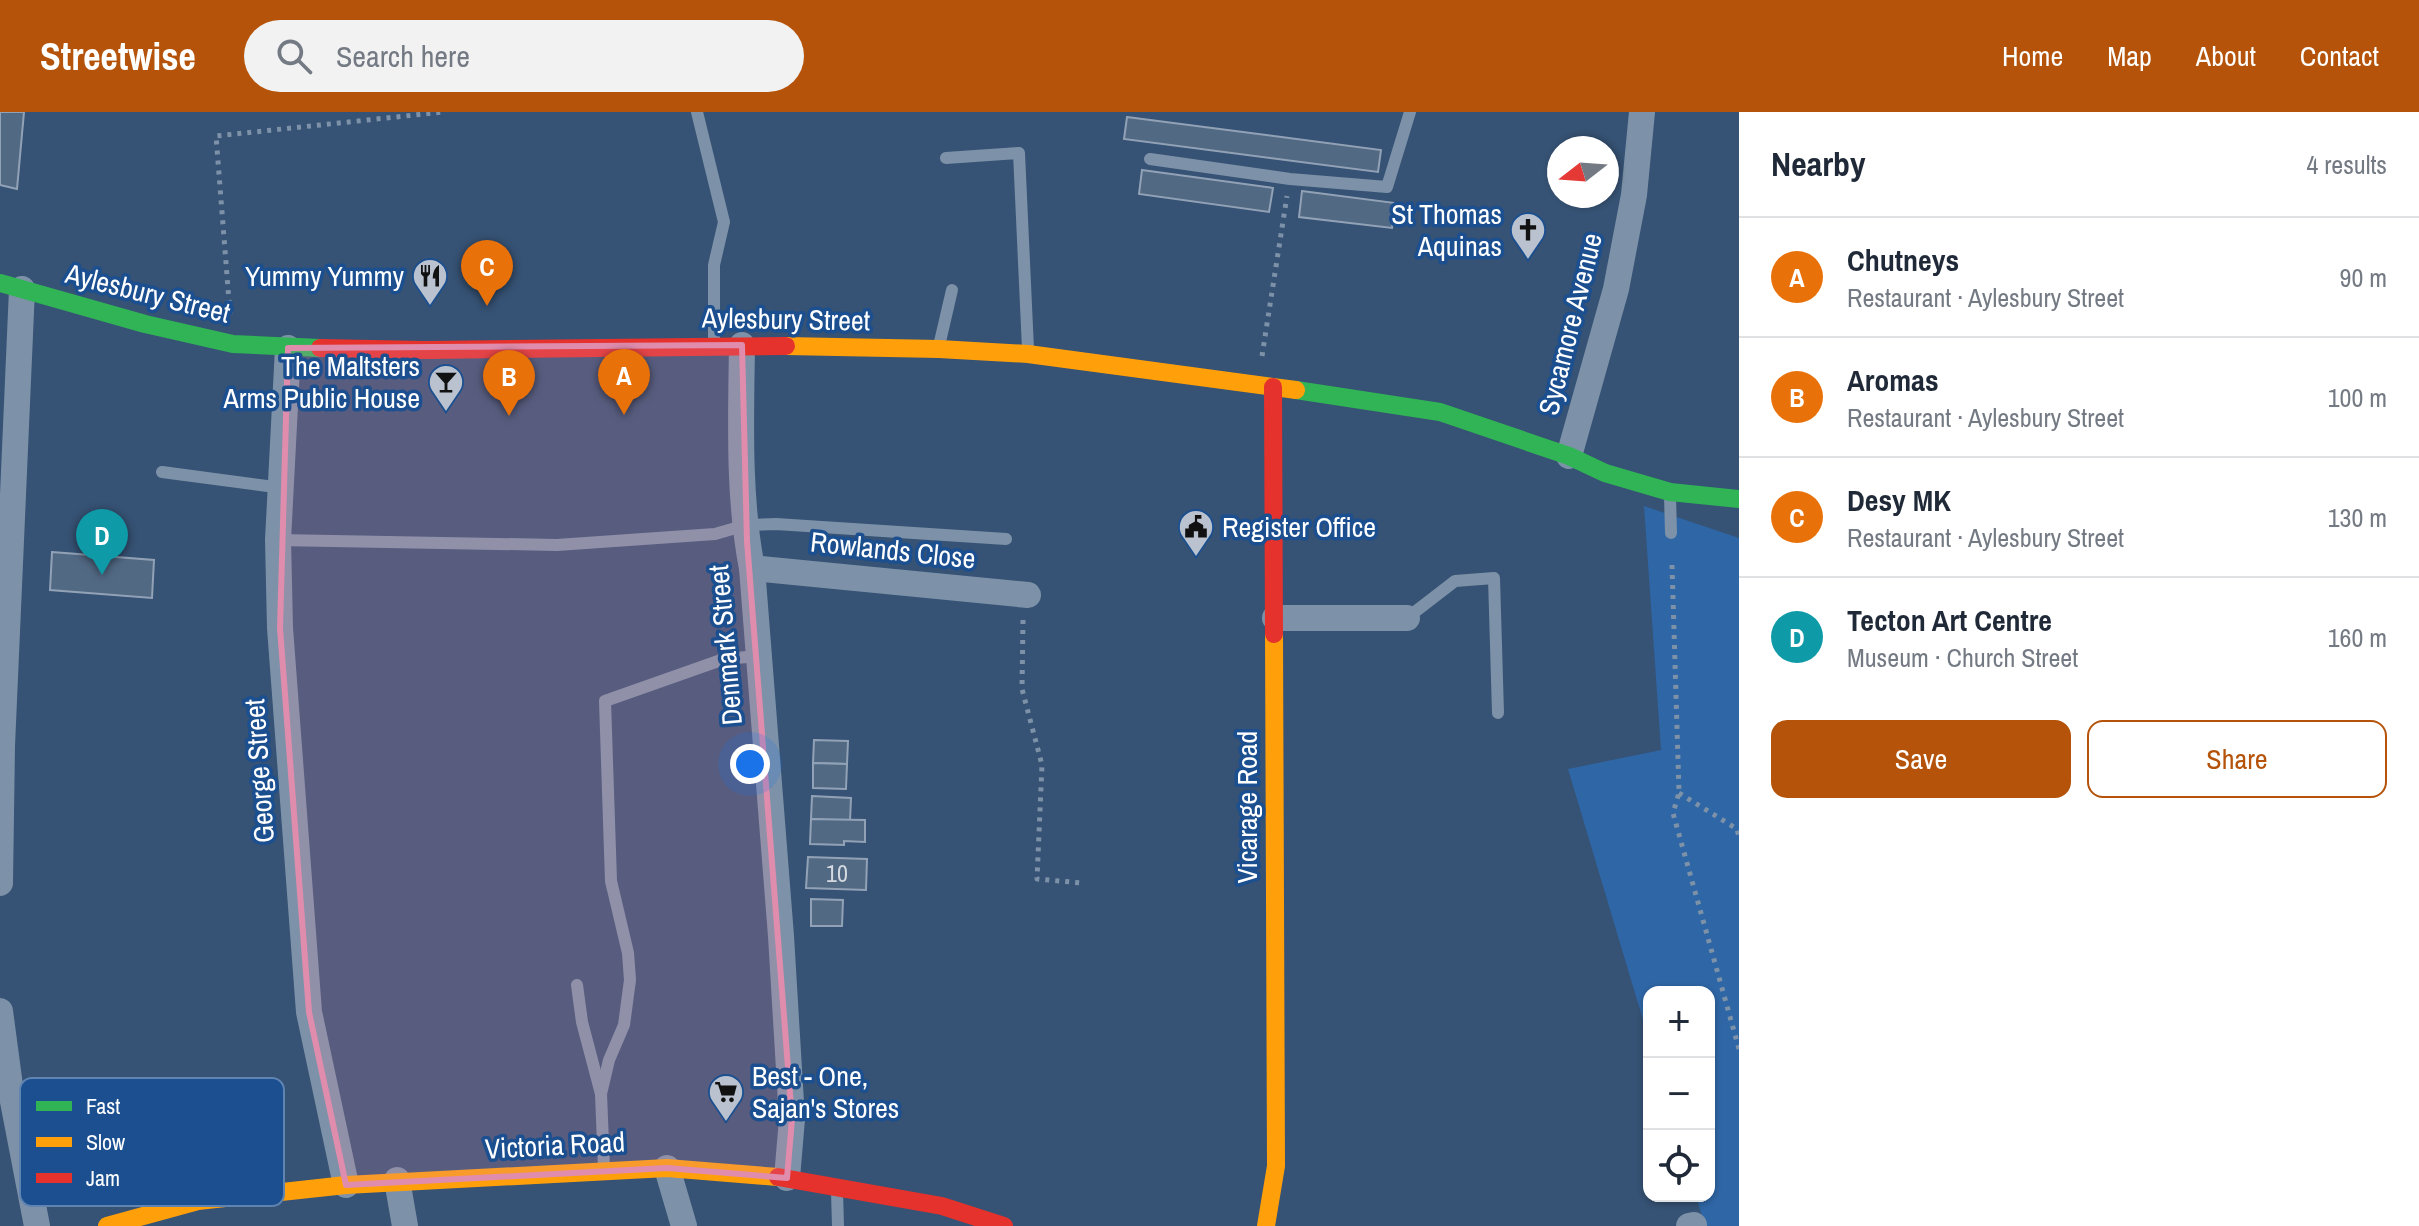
<!DOCTYPE html>
<html lang="en">
<head>
<meta charset="utf-8">
<style>
  :root { --surface:#fff; --page:#f2f2f3; --text:#1f2937; --muted:#747a83; --line:#e0e1e3; --accent:#b45309 }
  body { margin:0; font-family:"Archivo Narrow",sans-serif; background:var(--page); color:var(--text) }
  .controls { position:absolute; right:24px; bottom:24px; display:grid; overflow:hidden; border-radius:16px; box-shadow:0 2px 6px #0004 }
  .controls button { width:72px; height:72px; display:grid; place-items:center; padding:0; border:0; border-bottom:2px solid var(--line); background:var(--surface); color:var(--text); font:40px sans-serif }
  .compass { position:absolute; left:1547px; top:24px; width:72px; height:72px; border-radius:50%; background:var(--surface); box-shadow:0 2px 6px #0004; rotate:253deg }
  .you { position:absolute; left:750px; top:652px; width:28px; height:28px; margin:-20px; border:6px solid #fff; border-radius:50%; background:#1a73e8; box-shadow:0 0 0 12px #1a73e833 }
  .badge { display:grid; place-items:center; width:52px; height:52px; border-radius:50%; background:var(--accent); color:#fff; font-size:26px; font-weight:700 }
  .pin { position:absolute; translate:-50% -66px; filter:drop-shadow(0 2px 4px #0008) }
  .pin::after { content:''; position:absolute; top:42px; width:28px; height:24px; background:inherit; clip-path:polygon(0 0,100% 0,50% 100%) }
  .list { margin:0; padding:0; list-style:none }
  h2 { display:flex; justify-content:space-between; align-items:center; height:104px; margin:0; padding:0 32px; font-size:34px }
  h2 small { font-size:26px; font-weight:400; color:var(--muted) }
  .list li { display:grid; grid-template-columns:52px 1fr auto; gap:24px; align-items:center; box-sizing:border-box; height:120px; padding:0 32px; border-top:2px solid var(--line) }
  .list b { display:block; font-size:30px; white-space:nowrap }
  .list p { margin:0; font-size:26px; white-space:nowrap; color:var(--muted) }
  .list em { font-size:26px; font-style:normal; color:var(--muted) }
  .actions { display:flex; gap:16px; padding:24px 32px }
  .actions a { flex:1; padding:18px 0; border:2px solid var(--accent); border-radius:16px; text-align:center; font-size:28px; color:var(--accent) }
  .actions .main { background:var(--accent); color:#fff }
  .icon { flex:none; width:44px; height:44px; fill:none; stroke:currentColor; stroke-width:2; stroke-linecap:round; stroke-linejoin:round }
  .map { position:relative; flex:none; width:1739px; height:1114px; overflow:hidden }
  header { display:flex; align-items:center; gap:48px; box-sizing:border-box; height:112px; padding:0 40px; background:var(--accent); color:#fff }
  header strong { font-size:38px }
  nav { display:flex; gap:44px; margin-inline-start:auto; font-size:28px }
  .search { width:560px; height:72px; background:var(--page); display:flex; align-items:center; gap:20px; box-sizing:border-box; padding:0 28px; border-radius:44px; color:var(--muted); font-size:30px }
  main { display:flex }
  aside { flex:1; background:var(--surface) }
  .map>svg:first-child { display:block }
  .green { fill:#2f66a5 }
  .building { fill:#526984; stroke:#92a2b6; stroke-width:2 }
  .lines { fill:none; stroke-linecap:round; stroke-linejoin:round }
  .path { stroke:#7d92a8; stroke-width:5; stroke-dasharray:4 6; stroke-linecap:butt }
  .lane { stroke:#7d92a8; stroke-width:12 }
  .street { stroke:#7d92a8; stroke-width:26 }
  .fast { stroke:#30b455; stroke-width:18 }
  .slow { stroke:#ff9f0a; stroke-width:18 }
  .jam { stroke:#e5322d; stroke-width:18 }
  .marked { fill:#e08cad; fill-opacity:0.2; stroke:#e08cad; stroke-width:6; stroke-linejoin:round }
  .labels { text-anchor:middle; dominant-baseline:central; stroke-width:7; stroke-linejoin:round; paint-order:stroke }
  .number-label { font-size:24px; fill:#d4dae0 }
  .poi-label { font-size:28px; fill:#fff; stroke:#1b4f8f; text-anchor:end }
  .street-label { font-size:28px; fill:#fff; stroke:#1b4f8f }
  .key { fill:#1b4f8f; stroke:#5f84b1; stroke-width:2 }
  .key-label { font-size:22px; fill:#fff }
</style>
</head>
<body>
<header>
<strong>Streetwise</strong>
<div class="search"><svg class="icon" aria-label="search" viewBox="0 0 24 24"><circle cx="10" cy="10" r="6"/><path d="M15 15l6 6"/></svg>Search here</div>
<nav><a>Home</a><a>Map</a><a>About</a><a>Contact</a></nav>
</header>
<main>
<div class="map">
<svg width="1739" height="1114" viewBox="0 0 1739 1114">
  <rect width="100%" height="100%" fill="#365274"/>
  <polygon class="green" points="1644,394 1739,426 1739,1114 1705,1114 1696,1084 1709,1084 1709,880 1649,880 1649,928 1568,657 1661,638"/>
  <g class="building">
    <polygon points="0,0 24,0 17,77 0,73"/>
    <polygon points="1127,5 1381,38 1378,60 1124,27"/>
    <polygon points="1142,58 1273,76 1269,100 1139,82"/>
    <polygon points="1302,79 1395,91 1392,116 1299,105"/>
    <polygon points="52,440 154,448 152,486 50,478"/>
    <polygon points="814,628 848,629 847,652 813,651"/>
    <polygon points="813,651 847,652 846,677 813,676"/>
    <polygon points="812,684 851,686 850,709 811,707"/>
    <polygon points="811,707 865,708 865,730 844,729 844,733 810,732"/>
    <polygon points="808,745 867,747 866,778 806,776"/>
    <polygon points="811,787 843,788 842,814 811,814"/>
  </g>
  <g class="lines">
    <g class="path">
      <polyline points="230,202 216,24 443,0"/>
      <polyline points="1262,244 1287,84"/>
      <polyline points="1672,453 1679,681 1673,701 1739,937"/>
      <polyline points="1023,508 1022,577 1042,653 1037,767 1082,771"/>
      <polyline points="1679,681 1737,717 1739,725"/>
    </g>
    <g class="lane">
      <polyline points="697,0 724,110 714,153 714,230"/>
      <polyline points="946,46 1019,41 1028,237"/>
      <polyline points="1150,47 1290,67 1387,75 1410,0"/>
      <polyline points="939,234 952,178"/>
      <polyline points="162,360 282,376"/>
      <polyline points="1670,384 1671,421"/>
      <polyline points="278,428 557,433 715,422 746,413 776,412 1006,427"/>
      <polyline points="1407,506 1455,469 1494,466 1498,601"/>
      <polyline points="577,873 582,910 601,982 604,1056"/>
      <polyline points="601,982 609,948 624,913 630,868 628,841 611,769 605,589 724,547 759,544"/>
      <polyline points="837,1079 838,1114"/>
    </g>
    <g class="street">
      <path d="M742 233C741 305 738 385 752 456L781 824 792 1007 787 1066"/>
      <polyline points="288,236 278,428 280,516 309,900 346,1073"/>
      <polyline points="1569,344 1616,177 1634,83 1642,0"/>
      <polyline points="752,456 1028,483"/>
      <polyline points="1275,506 1407,506"/>
      <polyline points="0,771 2,634 22,177"/>
      <polyline points="0,899 10,974 37,1114"/>
      <polyline points="667,1056 684,1114"/>
      <polyline points="397,1068 405,1114"/>
      <polyline points="1689,1114 1694,1113"/>
    </g>
    <g class="fast">
      <polyline points="0,171 145,212 233,232 320,236"/>
      <polyline points="1296,278 1440,300 1569,344 1605,361 1670,380 1739,387"/>
    </g>
    <g class="slow">
      <polyline points="786,234 939,237 1028,242 1296,278"/>
      <polyline points="107,1114 198,1089 346,1073 667,1056 778,1065"/>
      <polyline points="1266,1114 1276,1054 1274,522"/>
    </g>
    <g class="jam">
      <polyline points="320,236 426,238 786,234"/>
      <polyline points="1273,275 1274,522"/>
      <polyline points="778,1065 942,1094 1004,1114"/>
    </g>
  </g>
  <path class="marked" d="M742 233 747 429 792 1007 787 1066 667 1056 346 1073 309 900 280 516 288 236Z"/>
  <defs>
    <symbol id="church-pin" viewBox="-11 -11 22 30"><path d="M0 17L-7.5 6A9.5 9.5 0 1 1 7.5 6Z" fill="#b9c2ce" stroke="#1b4f8f"/><path d="M-1.2-6h2.4v3.5h3.3v2.4h-3.3V6h-2.4V-.1h-3.3v-2.4h3.3Z" fill="#111"/></symbol>
    <symbol id="restaurant-pin" viewBox="-11 -11 22 30"><path d="M0 17L-7.5 6A9.5 9.5 0 1 1 7.5 6Z" fill="#b9c2ce" stroke="#1b4f8f"/><path d="M-5-6h1v4h1v-4h1v4h1v-4h1v5L-1.5 .5V6h-2V.5L-5-1ZM5-6V6H3V1.5H1.5Q1.5-4 5-6Z" fill="#111"/></symbol>
    <symbol id="bar-pin" viewBox="-11 -11 22 30"><path d="M0 17L-7.5 6A9.5 9.5 0 1 1 7.5 6Z" fill="#b9c2ce" stroke="#1b4f8f"/><path d="M-6-5H6L.8 .8V4.5H3.5V6h-7V4.5H-.8V.8Z" fill="#111"/></symbol>
    <symbol id="civic-pin" viewBox="-11 -11 22 30"><path d="M0 17L-7.5 6A9.5 9.5 0 1 1 7.5 6Z" fill="#b9c2ce" stroke="#1b4f8f"/><path d="M-.6-6.5H3V-4.5H.6V-3L4-1V1h2V6H-6V1h2V-1L-.6-3ZM-1.2 2.5V6h2.4V2.5Z" fill="#111"/></symbol>
    <symbol id="supermarket-pin" viewBox="-11 -11 22 30"><path d="M0 17L-7.5 6A9.5 9.5 0 1 1 7.5 6Z" fill="#b9c2ce" stroke="#1b4f8f"/><path d="M-6-5.5h2.5l.6 2H6L4.5 2H-2.5L-4.4-4H-6ZM-1.5 3.2a1.3 1.3 0 1 0 .1 0ZM3 3.2a1.3 1.3 0 1 0 .1 0Z" fill="#111"/></symbol>
  </defs>
  <g fill-rule="evenodd">
    <use href="#church-pin" x="1508" y="98" width="40" height="54"/>
    <use href="#restaurant-pin" x="410" y="144" width="40" height="54"/>
    <use href="#bar-pin" x="426" y="250" width="40" height="54"/>
    <use href="#civic-pin" x="1176" y="395" width="40" height="54"/>
    <use href="#supermarket-pin" x="706" y="960" width="40" height="54"/>
  </g>
  <g class="labels">
    <g class="number-label">
      <text x="837" y="761">10</text>
    </g>
    <g class="poi-label">
      <text x="1502" y="102">St Thomas<tspan x="1502" dy="32">Aquinas</tspan></text>
      <text x="404" y="164">Yummy Yummy</text>
      <text x="420" y="254">The Maltsters<tspan x="420" dy="32">Arms Public House</tspan></text>
      <text x="1222" y="415" text-anchor="start">Register Office</text>
      <text x="752" y="964" text-anchor="start">Best - One,<tspan x="752" dy="32">Sajan's Stores</tspan></text>
    </g>
    <g class="street-label">
      <text transform="translate(148 181) rotate(14)">Aylesbury Street</text>
      <text transform="translate(786 207) rotate(1)">Aylesbury Street</text>
      <text transform="translate(1570 212) rotate(-76)">Sycamore Avenue</text>
      <text transform="translate(893 438) rotate(6)">Rowlands Close</text>
      <text transform="translate(725 533) rotate(-95)">Denmark Street</text>
      <text transform="translate(259 659) rotate(-94)">George Street</text>
      <text transform="translate(1247 695) rotate(-90)">Vicarage Road</text>
      <text transform="translate(555 1033) rotate(-3)">Victoria Road</text>
    </g>
  </g>
  <rect x="20" y="966" width="264" height="128" rx="12" class="key"/>
  <rect x="36" y="989" width="36" height="10" fill="#30b455"/>
  <rect x="36" y="1025" width="36" height="10" fill="#ff9f0a"/>
  <rect x="36" y="1061" width="36" height="10" fill="#e5322d"/>
  <g class="key-label">
    <text x="86" y="1002">Fast</text>
    <text x="86" y="1038">Slow</text>
    <text x="86" y="1074">Jam</text>
  </g>
</svg>
<div class="controls">
<button>+</button>
<button>−</button>
<button><svg class="icon" aria-label="locate" viewBox="0 0 24 24"><circle cx="12" cy="12" r="6"/><path d="M12 2v4M12 18v4M2 12h4M18 12h4"/></svg></button>
</div>
<svg class="compass" viewBox="-18 -18 36 36"><path d="M0-13l5 13h-10z" fill="#e53935"/><path d="M0 13l5-13h-10z" fill="#747a83"/></svg>
<div class="you"></div>
<div class="pin badge" style="left:624px;top:303px;background:#e8710a">A</div>
<div class="pin badge" style="left:509px;top:304px;background:#e8710a">B</div>
<div class="pin badge" style="left:487px;top:194px;background:#e8710a">C</div>
<div class="pin badge" style="left:102px;top:463px;background:#0f9aa8">D</div>
</div>
<aside>
<h2>Nearby<small>4 results</small></h2>
<ul class="list">
<li><span class="badge" style="background:#e8710a">A</span><div><b>Chutneys</b><p>Restaurant · Aylesbury Street</p></div><em>90 m</em></li>
<li><span class="badge" style="background:#e8710a">B</span><div><b>Aromas</b><p>Restaurant · Aylesbury Street</p></div><em>100 m</em></li>
<li><span class="badge" style="background:#e8710a">C</span><div><b>Desy MK</b><p>Restaurant · Aylesbury Street</p></div><em>130 m</em></li>
<li><span class="badge" style="background:#0f9aa8">D</span><div><b>Tecton Art Centre</b><p>Museum · Church Street</p></div><em>160 m</em></li>
</ul>
<div class="actions"><a class="main">Save</a><a>Share</a></div>
</aside>
</main>
</body>
</html>
